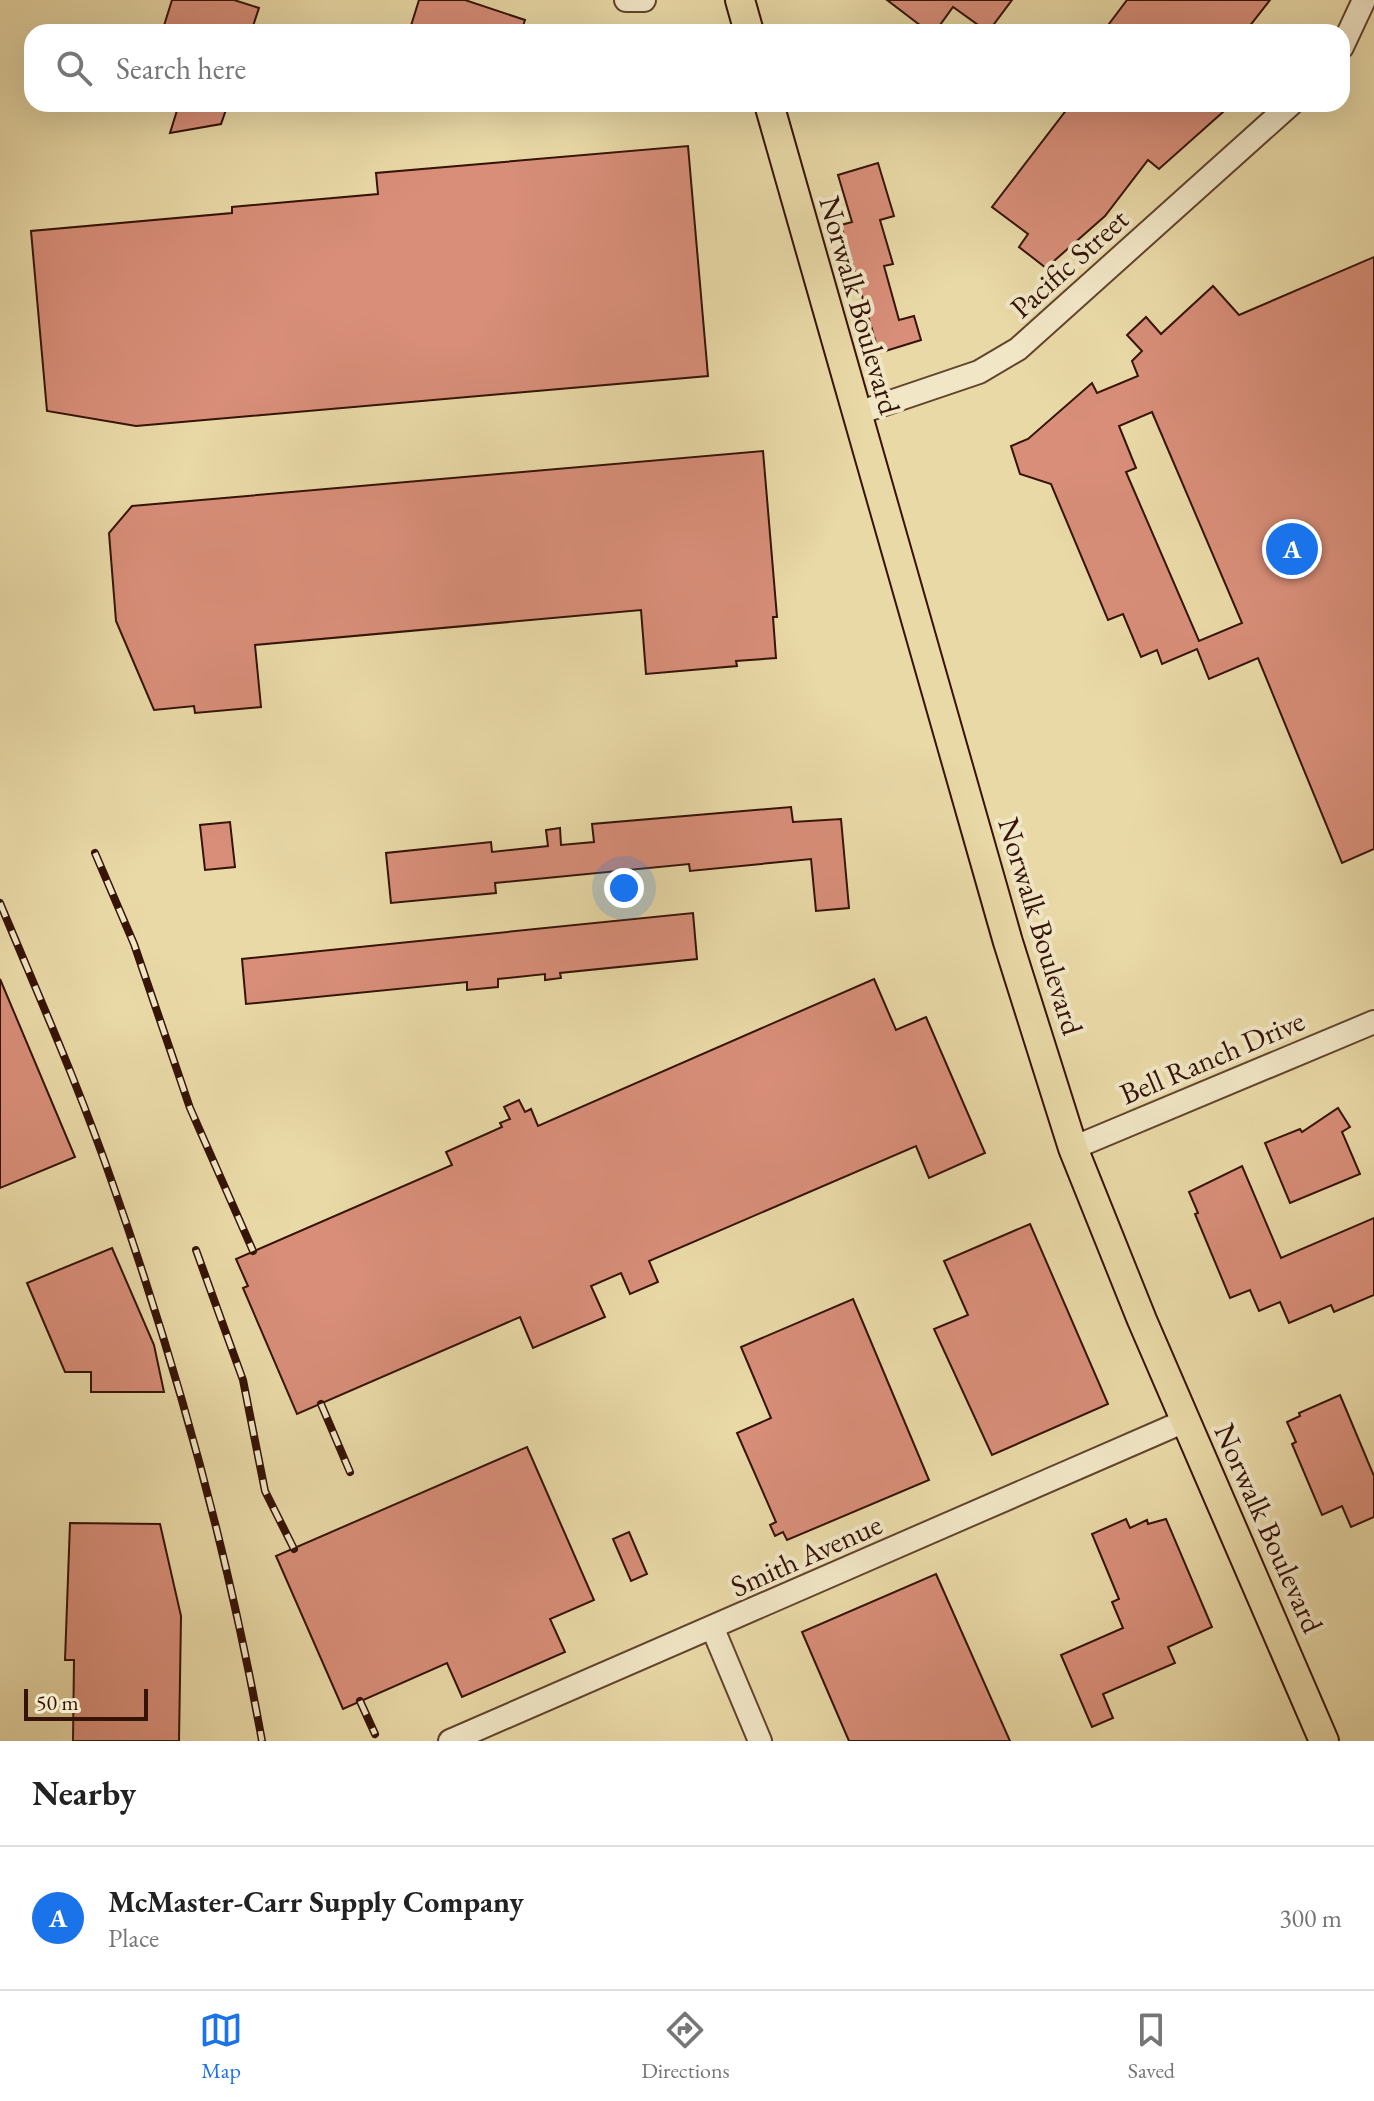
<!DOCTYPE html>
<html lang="en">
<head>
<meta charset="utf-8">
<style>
  :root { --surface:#fff; --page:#f2f2f2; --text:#222; --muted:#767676; --line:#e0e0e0; --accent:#1a73e8 }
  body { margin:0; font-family:"EB Garamond",serif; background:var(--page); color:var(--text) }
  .scale { position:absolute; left:24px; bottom:20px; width:124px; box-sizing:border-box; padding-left:8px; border:4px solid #351306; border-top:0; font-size:22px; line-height:28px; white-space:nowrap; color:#351306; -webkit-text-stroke:6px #f1e6c6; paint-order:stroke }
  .you { position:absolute; left:624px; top:888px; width:28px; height:28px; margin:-20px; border:6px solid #fff; border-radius:50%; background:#1a73e8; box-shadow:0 0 0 12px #1a73e833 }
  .badge { display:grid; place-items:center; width:52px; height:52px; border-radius:50%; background:var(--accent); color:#fff; font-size:26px; font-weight:700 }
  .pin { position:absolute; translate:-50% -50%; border:4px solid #fff; box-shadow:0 2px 8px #0006 }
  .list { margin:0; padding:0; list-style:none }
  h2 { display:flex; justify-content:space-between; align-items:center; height:104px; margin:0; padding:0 32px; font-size:34px }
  h2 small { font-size:26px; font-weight:400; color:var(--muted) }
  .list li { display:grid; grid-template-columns:52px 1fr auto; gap:24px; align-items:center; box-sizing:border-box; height:144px; padding:0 32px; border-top:2px solid var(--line) }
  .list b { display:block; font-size:30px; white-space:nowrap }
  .list p { margin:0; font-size:26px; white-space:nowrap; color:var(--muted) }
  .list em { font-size:26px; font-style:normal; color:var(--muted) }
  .icon { flex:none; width:44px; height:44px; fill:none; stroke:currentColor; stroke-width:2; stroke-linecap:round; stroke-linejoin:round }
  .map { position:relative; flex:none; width:1374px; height:1741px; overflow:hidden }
  .search { position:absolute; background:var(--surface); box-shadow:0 8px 32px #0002; left:24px; right:24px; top:24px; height:88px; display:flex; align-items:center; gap:20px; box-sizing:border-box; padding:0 28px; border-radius:24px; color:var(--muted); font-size:30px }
  .sheet { height:248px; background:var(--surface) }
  nav { display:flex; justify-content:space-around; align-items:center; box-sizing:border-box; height:112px; border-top:2px solid var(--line); background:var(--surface); font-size:22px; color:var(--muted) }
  nav a { display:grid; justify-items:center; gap:4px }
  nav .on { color:var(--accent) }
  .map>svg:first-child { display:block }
  .building { fill:#d88e79; stroke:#351306; stroke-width:2; fill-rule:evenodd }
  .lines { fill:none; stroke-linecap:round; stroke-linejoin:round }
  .minor-casing { stroke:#62442e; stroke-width:26 }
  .major-casing { stroke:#351306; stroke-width:32 }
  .minor { stroke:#f1e6c6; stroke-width:22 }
  .major { stroke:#e9d9a7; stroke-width:28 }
  .rail-casing { stroke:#351306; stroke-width:8 }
  .rail { stroke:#f1e6c6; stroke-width:5; stroke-dasharray:15; stroke-linecap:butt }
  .labels { text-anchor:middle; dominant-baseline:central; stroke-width:8; stroke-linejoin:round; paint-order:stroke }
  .street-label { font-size:30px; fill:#351306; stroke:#f1e6c6 }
</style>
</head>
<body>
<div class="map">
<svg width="1374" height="1741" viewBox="0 0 1374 1741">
  <rect width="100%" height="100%" fill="#e9d9a7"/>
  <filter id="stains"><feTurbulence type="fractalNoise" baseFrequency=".0025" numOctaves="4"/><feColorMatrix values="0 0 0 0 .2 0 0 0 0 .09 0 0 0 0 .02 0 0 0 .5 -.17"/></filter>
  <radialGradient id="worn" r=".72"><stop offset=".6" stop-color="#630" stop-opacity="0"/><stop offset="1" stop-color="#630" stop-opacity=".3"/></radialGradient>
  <g class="building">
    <polygon points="172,0 234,0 259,8 251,32 162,32"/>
    <polygon points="419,0 465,0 525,20 521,32 409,32"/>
    <polygon points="887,0 1012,0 988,32 953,7 935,32 929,32"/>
    <polygon points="1127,0 1270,0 1245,32 1103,32"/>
    <polygon points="179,104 228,104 221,124 170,133"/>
    <polygon points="1071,104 1232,104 1159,169 1148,160 1105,216 1046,268 1019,247 1028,234 992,207"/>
    <polygon points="688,146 708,376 136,426 47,411 31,231 232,213 232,207 378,194 376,173"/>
    <polygon points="878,163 894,216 880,220 893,264 884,266 899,320 914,316 921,340 879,353 841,225 852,222 838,175"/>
    <path d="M1374 257V849L1342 863 1258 658 1209 679 1197 649 1162 664 1157 650 1141 657 1123 614 1108 620 1051 484 1020 474 1011 446 1028 439 1092 383 1097 393 1138 376 1132 361 1142 351 1127 335 1146 317 1161 334 1213 286 1239 315ZM1152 412 1242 623 1199 641 1126 472 1136 468 1119 426Z"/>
    <polygon points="763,451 777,617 773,617 776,658 736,661 737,666 646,674 641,610 255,645 261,707 195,713 194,706 154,710 116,621 109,533 132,506"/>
    <polygon points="791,807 793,822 841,819 849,908 816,911 811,859 690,871 689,864 495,883 496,893 391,903 386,853 491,842 492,852 548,846 546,830 560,828 561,845 594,842 592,824"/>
    <polygon points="230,822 235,867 205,870 200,825"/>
    <polygon points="693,913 697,959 560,973 561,978 545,980 545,974 498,979 498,987 467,990 467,982 246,1004 242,959"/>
    <polygon points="0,979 75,1157 0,1188"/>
    <polygon points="874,979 896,1030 926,1017 985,1153 929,1178 916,1146 649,1261 658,1282 630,1294 621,1273 591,1286 605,1317 533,1348 520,1317 297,1414 243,1288 248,1286 236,1259 452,1165 446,1152 502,1127 500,1123 510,1119 504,1107 519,1100 525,1112 531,1109 538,1126"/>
    <polygon points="1338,1108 1350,1127 1342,1132 1360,1174 1290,1203 1265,1143 1300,1129 1302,1132"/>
    <polygon points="1242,1166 1281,1258 1374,1218 1374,1295 1334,1312 1331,1305 1289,1323 1280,1302 1259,1311 1250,1290 1230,1298 1195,1214 1198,1213 1189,1192"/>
    <polygon points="1030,1224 1108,1404 992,1455 934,1329 968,1315 944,1261"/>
    <polygon points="112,1248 154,1345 164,1392 91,1392 91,1372 65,1372 27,1283"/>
    <polygon points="853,1299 929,1480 787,1540 783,1532 775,1536 770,1525 776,1522 737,1433 771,1418 741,1347"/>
    <polygon points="1340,1395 1374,1476 1374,1517 1351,1527 1342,1506 1322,1515 1292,1444 1296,1442 1287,1422 1300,1416 1299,1413"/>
    <polygon points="527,1447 594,1600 550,1619 565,1652 462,1697 447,1663 343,1709 276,1556"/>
    <polygon points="1126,1519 1130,1528 1147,1520 1148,1524 1166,1519 1212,1627 1168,1647 1175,1663 1103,1694 1113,1718 1092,1727 1061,1655 1123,1628 1112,1602 1119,1599 1092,1534"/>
    <polygon points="70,1523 160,1524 181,1616 179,1741 73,1741 74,1660 65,1660"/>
    <polygon points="629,1532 647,1574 631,1581 613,1539"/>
    <polygon points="936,1574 1010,1741 849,1741 802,1632"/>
  </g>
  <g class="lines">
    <defs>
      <g id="minor">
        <polyline points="626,0 644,0"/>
        <polyline points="1342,47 1364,0"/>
        <polyline points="855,414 979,372 1018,349 1291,104"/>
        <polyline points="1073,1148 1374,1022"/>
        <polyline points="713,1629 760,1741"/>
        <polyline points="450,1741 1185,1421"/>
      </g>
      <g id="major">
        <polyline points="740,0 749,32"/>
        <polyline points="769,104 1008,942 1073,1148 1142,1320 1324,1741"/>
      </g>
    </defs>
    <use href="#minor" class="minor-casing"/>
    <use href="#major" class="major-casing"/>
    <use href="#minor" class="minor"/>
    <use href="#major" class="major"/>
    <defs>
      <g id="rail">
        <polyline points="95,853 134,944 190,1108 253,1251"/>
        <path d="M0 903C39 997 80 1089 113 1185 177 1367 228 1552 262 1741"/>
        <polyline points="196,1250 243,1380 265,1491 294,1549"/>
        <polyline points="321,1404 350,1472"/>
        <polyline points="360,1701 375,1734"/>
      </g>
    </defs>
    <use href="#rail" class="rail-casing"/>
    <use href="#rail" class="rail"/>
  </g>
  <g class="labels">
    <g class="street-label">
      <text transform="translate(1069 263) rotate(-42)">Pacific Street</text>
      <text transform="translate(860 305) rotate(74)">Norwalk Boulevard</text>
      <text transform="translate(1041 926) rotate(73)">Norwalk Boulevard</text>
      <text transform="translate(1212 1057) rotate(-23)">Bell Ranch Drive</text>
      <text transform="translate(1269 1528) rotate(66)">Norwalk Boulevard</text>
      <text transform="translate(806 1555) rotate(-24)">Smith Avenue</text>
    </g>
  </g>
  <rect width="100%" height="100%" filter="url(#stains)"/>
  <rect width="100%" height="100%" fill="url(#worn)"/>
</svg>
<div class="scale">50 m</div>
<div class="you"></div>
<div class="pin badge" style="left:1292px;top:549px">A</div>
<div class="search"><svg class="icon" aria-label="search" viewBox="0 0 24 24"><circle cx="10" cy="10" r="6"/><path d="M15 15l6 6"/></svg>Search here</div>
</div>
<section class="sheet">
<h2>Nearby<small></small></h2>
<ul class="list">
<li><span class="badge">A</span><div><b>McMaster-Carr Supply Company</b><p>Place</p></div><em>300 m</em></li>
</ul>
</section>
<nav>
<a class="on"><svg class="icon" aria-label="map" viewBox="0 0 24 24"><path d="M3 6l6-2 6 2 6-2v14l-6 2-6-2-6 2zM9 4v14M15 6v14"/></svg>Map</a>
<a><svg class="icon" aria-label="directions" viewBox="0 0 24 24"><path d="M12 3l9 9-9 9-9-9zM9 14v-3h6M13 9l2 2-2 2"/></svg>Directions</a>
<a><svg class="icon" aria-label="saved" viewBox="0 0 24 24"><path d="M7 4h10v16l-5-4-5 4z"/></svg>Saved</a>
</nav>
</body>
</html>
